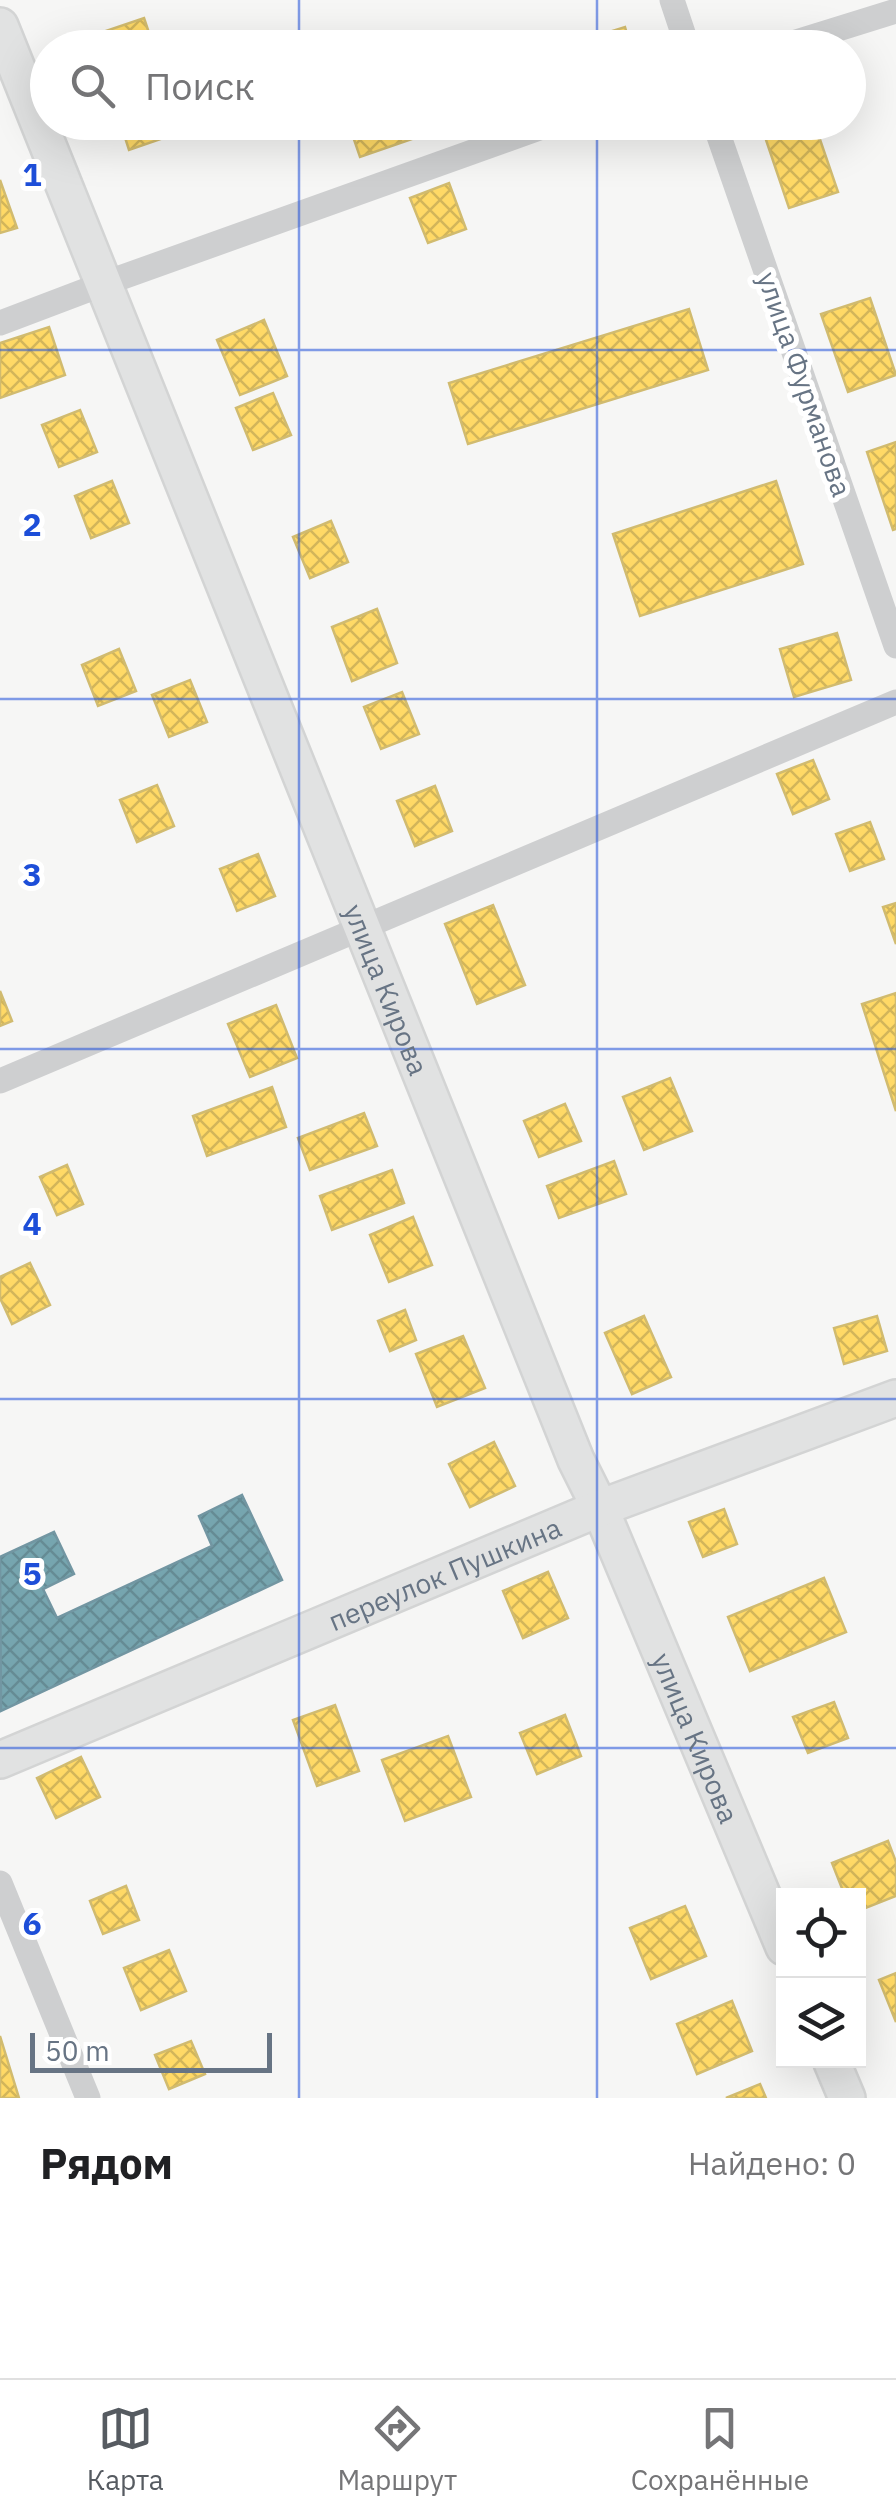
<!DOCTYPE html>
<html lang="ru">
<head>
<meta charset="utf-8">
<style>
  :root { --surface:#fff; --page:#f6f6f6; --text:#202124; --muted:#757577; --line:#e0e0e0; --accent:#565b61 }
  body { margin:0; font-family:"IBM Plex Sans",sans-serif; background:var(--page); color:var(--text) }
  .controls { position:absolute; right:30px; bottom:30px; display:grid; overflow:hidden; border-radius:0px; box-shadow:0 10px 40px #0002 }
  .controls button { width:90px; height:90px; display:grid; place-items:center; padding:0; border:0; border-bottom:2px solid var(--line); background:var(--surface); color:var(--text); font:50px sans-serif }
  .scale { position:absolute; left:30px; bottom:25px; width:242px; box-sizing:border-box; padding-left:10px; border:5px solid #677484; border-top:0; font-size:28px; line-height:35px; white-space:nowrap; color:#677484; -webkit-text-stroke:8px #fff; paint-order:stroke }
  .list { margin:0; padding:0; list-style:none }
  h2 { display:flex; justify-content:space-between; align-items:center; height:130px; margin:0; padding:0 40px; font-size:42px }
  h2 small { font-size:32px; font-weight:400; color:var(--muted) }
  .icon { flex:none; width:55px; height:55px; fill:none; stroke:currentColor; stroke-width:2; stroke-linecap:round; stroke-linejoin:round }
  .map { position:relative; flex:none; width:896px; height:2098px; overflow:hidden }
  .search { position:absolute; background:var(--surface); box-shadow:0 10px 40px #0002; left:30px; right:30px; top:30px; height:110px; display:flex; align-items:center; gap:25px; box-sizing:border-box; padding:0 35px; border-radius:55px; color:var(--muted); font-size:38px }
  .sheet { height:280px; background:var(--surface) }
  nav { display:flex; justify-content:space-around; align-items:center; box-sizing:border-box; height:140px; border-top:2px solid var(--line); background:var(--surface); font-size:28px; color:var(--muted) }
  nav a { display:grid; justify-items:center; gap:5px }
  nav .on { color:var(--accent) }
  .map>svg:first-child { display:block }
  .homes { fill:url(#homes-cross-hatch); stroke:#d1bb6f; stroke-width:2.5 }
  .public { fill:url(#public-cross-hatch); stroke:#7296a2; stroke-width:2.5 }
  .lines { fill:none; stroke-linecap:round; stroke-linejoin:round }
  .secondary-casing { stroke:#d3d4d4; stroke-width:40 }
  .street { stroke:#cecfd0; stroke-width:25 }
  .secondary { stroke:#e1e2e2; stroke-width:35 }
  .grid { fill:none; stroke:#1d4ed8; stroke-width:2.5; stroke-opacity:0.55 }
  .labels { text-anchor:middle; dominant-baseline:central; stroke-width:10; stroke-linejoin:round; paint-order:stroke }
  .street-label { font-size:28px; fill:#677484; stroke:#fff }
  .grid-label { font-size:32px; text-anchor:middle; font-weight:bold; fill:#1d4ed8; stroke:#fff; stroke-width:10; stroke-linejoin:round; paint-order:stroke }
</style>
</head>
<body>
<div class="map">
<svg width="896" height="2098" viewBox="0 0 896 2098">
  <defs>
    <pattern id="homes-cross-hatch" width="8" height="8" patternUnits="userSpaceOnUse" patternTransform="scale(2.5)"><rect width="8" height="8" fill="#ffd966"/><path d="M0 0l8 8M0 8l8-8" fill="none" stroke="#d2b55a"/></pattern>
    <pattern id="public-cross-hatch" width="8" height="8" patternUnits="userSpaceOnUse" patternTransform="scale(2.5)"><rect width="8" height="8" fill="#76a5af"/><path d="M0 0l8 8M0 8l8-8" fill="none" stroke="#658b94"/></pattern>
  </defs>
  <rect width="100%" height="100%" fill="#f6f6f5"/>
  <g class="homes">
    <polygon points="144,18 154,48 91,48 88,37"/>
    <polygon points="625,27 631,48 585,48 583,40"/>
    <polygon points="120,122 178,122 181,132 129,150"/>
    <polygon points="348,122 406,122 412,139 360,157"/>
    <polygon points="788,122 814,122 838,192 789,208 763,131"/>
    <polygon points="0,180 17,228 0,233"/>
    <polygon points="449,183 466,229 428,243 410,198"/>
    <polygon points="870,298 896,375 848,392 821,314"/>
    <polygon points="689,309 708,370 468,444 449,383"/>
    <polygon points="264,320 287,376 240,395 217,340"/>
    <polygon points="49,327 65,375 0,398 0,343"/>
    <polygon points="273,393 291,435 253,450 236,408"/>
    <polygon points="80,410 97,452 59,467 42,425"/>
    <polygon points="896,442 896,529 893,530 867,452"/>
    <polygon points="112,481 129,523 91,538 75,496"/>
    <polygon points="776,481 803,564 640,616 613,534"/>
    <polygon points="331,521 348,562 310,578 293,537"/>
    <polygon points="377,609 397,663 352,681 332,627"/>
    <polygon points="837,633 851,680 794,697 780,649"/>
    <polygon points="119,649 136,691 98,706 82,665"/>
    <polygon points="190,680 207,722 169,737 152,695"/>
    <polygon points="402,692 419,734 381,749 364,707"/>
    <polygon points="813,760 829,799 793,814 777,774"/>
    <polygon points="157,785 174,826 137,842 120,800"/>
    <polygon points="435,786 452,831 415,846 397,801"/>
    <polygon points="870,822 884,859 850,871 836,834"/>
    <polygon points="258,854 275,896 237,911 220,869"/>
    <polygon points="896,903 896,944 883,907"/>
    <polygon points="493,905 525,985 477,1004 445,924"/>
    <polygon points="0,991 12,1021 0,1026"/>
    <polygon points="896,993 896,1111 862,1004"/>
    <polygon points="276,1005 297,1058 250,1077 228,1024"/>
    <polygon points="670,1078 692,1131 644,1150 623,1097"/>
    <polygon points="272,1087 286,1127 207,1156 193,1116"/>
    <polygon points="565,1104 581,1141 539,1157 524,1121"/>
    <polygon points="364,1113 377,1146 310,1170 298,1138"/>
    <polygon points="614,1161 626,1194 559,1218 547,1186"/>
    <polygon points="67,1165 83,1204 57,1215 40,1177"/>
    <polygon points="392,1170 404,1203 332,1230 320,1196"/>
    <polygon points="413,1217 432,1265 389,1282 370,1235"/>
    <polygon points="30,1263 50,1305 12,1324 0,1298 0,1277"/>
    <polygon points="405,1310 416,1340 390,1351 378,1321"/>
    <polygon points="644,1316 671,1377 632,1394 605,1333"/>
    <polygon points="877,1316 887,1351 844,1364 834,1328"/>
    <polygon points="463,1336 485,1388 437,1407 416,1354"/>
    <polygon points="494,1442 515,1486 470,1507 449,1464"/>
    <polygon points="724,1509 737,1544 703,1557 689,1522"/>
    <polygon points="548,1572 568,1618 523,1638 503,1591"/>
    <polygon points="824,1578 846,1632 750,1671 728,1617"/>
    <polygon points="834,1702 848,1738 808,1753 793,1717"/>
    <polygon points="335,1705 359,1771 317,1786 293,1720"/>
    <polygon points="565,1715 581,1756 537,1774 520,1733"/>
    <polygon points="448,1736 471,1797 405,1821 382,1760"/>
    <polygon points="81,1757 100,1797 56,1818 37,1778"/>
    <polygon points="888,1841 896,1862 896,1896 858,1911 858,1896 845,1896 832,1863"/>
    <polygon points="126,1886 139,1920 103,1934 90,1901"/>
    <polygon points="685,1906 706,1956 651,1979 630,1928"/>
    <polygon points="169,1950 186,1991 141,2010 124,1968"/>
    <polygon points="896,1973 896,2022 879,1980"/>
    <polygon points="732,2001 752,2051 697,2074 677,2024"/>
    <polygon points="0,2036 19,2098 0,2098"/>
    <polygon points="191,2041 205,2074 169,2089 155,2055"/>
    <polygon points="760,2084 766,2098 726,2098"/>
  </g>
  <polygon class="public" points="242,1495 282,1580 1,1711 0,1557 54,1532 74,1574 43,1589 57,1618 212,1546 199,1516"/>
  <g class="lines">
    <defs>
      <g id="secondary">
        <path id="s1" d="M0 26 576 1460 600 1508 784 1947"/>
        <path id="s2" d="M0 1760 600 1508 896 1398"/>
        <polyline points="831,2060 847,2098"/>
      </g>
    </defs>
    <use href="#secondary" class="secondary-casing"/>
    <g class="street">
      <polyline points="672,0 688,48"/>
      <polyline points="777,48 896,11"/>
      <polyline points="714,122 896,646"/>
      <polyline points="0,323 103,284 556,122"/>
      <polyline points="0,1081 896,702"/>
      <polyline points="0,1883 88,2098"/>
    </g>
    <use href="#secondary" class="secondary"/>
  </g>
  <path class="grid" d="M299 0V48M597 0V48M299 122V2098M597 122V2098M0 350H896M0 699H896M0 1049H896M0 1399H896M0 1748H896"/>
  <g class="labels">
    <g class="street-label">
      <text transform="translate(805 384) rotate(71)">улица Фурманова</text>
      <text stroke="none"><textPath href="#s1" startOffset="1038">улица Кирова</textPath></text>
      <text stroke="none"><textPath href="#s2" startOffset="482">переулок Пушкина</textPath></text>
      <text stroke="none"><textPath href="#s1" startOffset="1848">улица Кирова</textPath></text>
    </g>
  </g>
  <g class="grid-label">
    <text x="32" y="186">1</text>
    <text x="32" y="536">2</text>
    <text x="32" y="886">3</text>
    <text x="32" y="1235">4</text>
    <text x="32" y="1585">5</text>
    <text x="32" y="1935">6</text>
  </g>
</svg>
<div class="controls">
<button><svg class="icon" aria-label="locate" viewBox="0 0 24 24"><circle cx="12" cy="12" r="6"/><path d="M12 2v4M12 18v4M2 12h4M18 12h4"/></svg></button>
<button><svg class="icon" aria-label="layers" viewBox="0 0 24 24"><path d="M12 4l9 5-9 5-9-5zM3 14l9 5 9-5"/></svg></button>
</div>
<div class="scale">50 m</div>
<div class="search"><svg class="icon" aria-label="search" viewBox="0 0 24 24"><circle cx="10" cy="10" r="6"/><path d="M15 15l6 6"/></svg>Поиск</div>
</div>
<section class="sheet">
<h2>Рядом<small>Найдено: 0</small></h2>
<ul class="list">
</ul>
</section>
<nav>
<a class="on"><svg class="icon" aria-label="map" viewBox="0 0 24 24"><path d="M3 6l6-2 6 2 6-2v14l-6 2-6-2-6 2zM9 4v14M15 6v14"/></svg>Карта</a>
<a><svg class="icon" aria-label="directions" viewBox="0 0 24 24"><path d="M12 3l9 9-9 9-9-9zM9 14v-3h6M13 9l2 2-2 2"/></svg>Маршрут</a>
<a><svg class="icon" aria-label="saved" viewBox="0 0 24 24"><path d="M7 4h10v16l-5-4-5 4z"/></svg>Сохранённые</a>
</nav>
</body>
</html>
